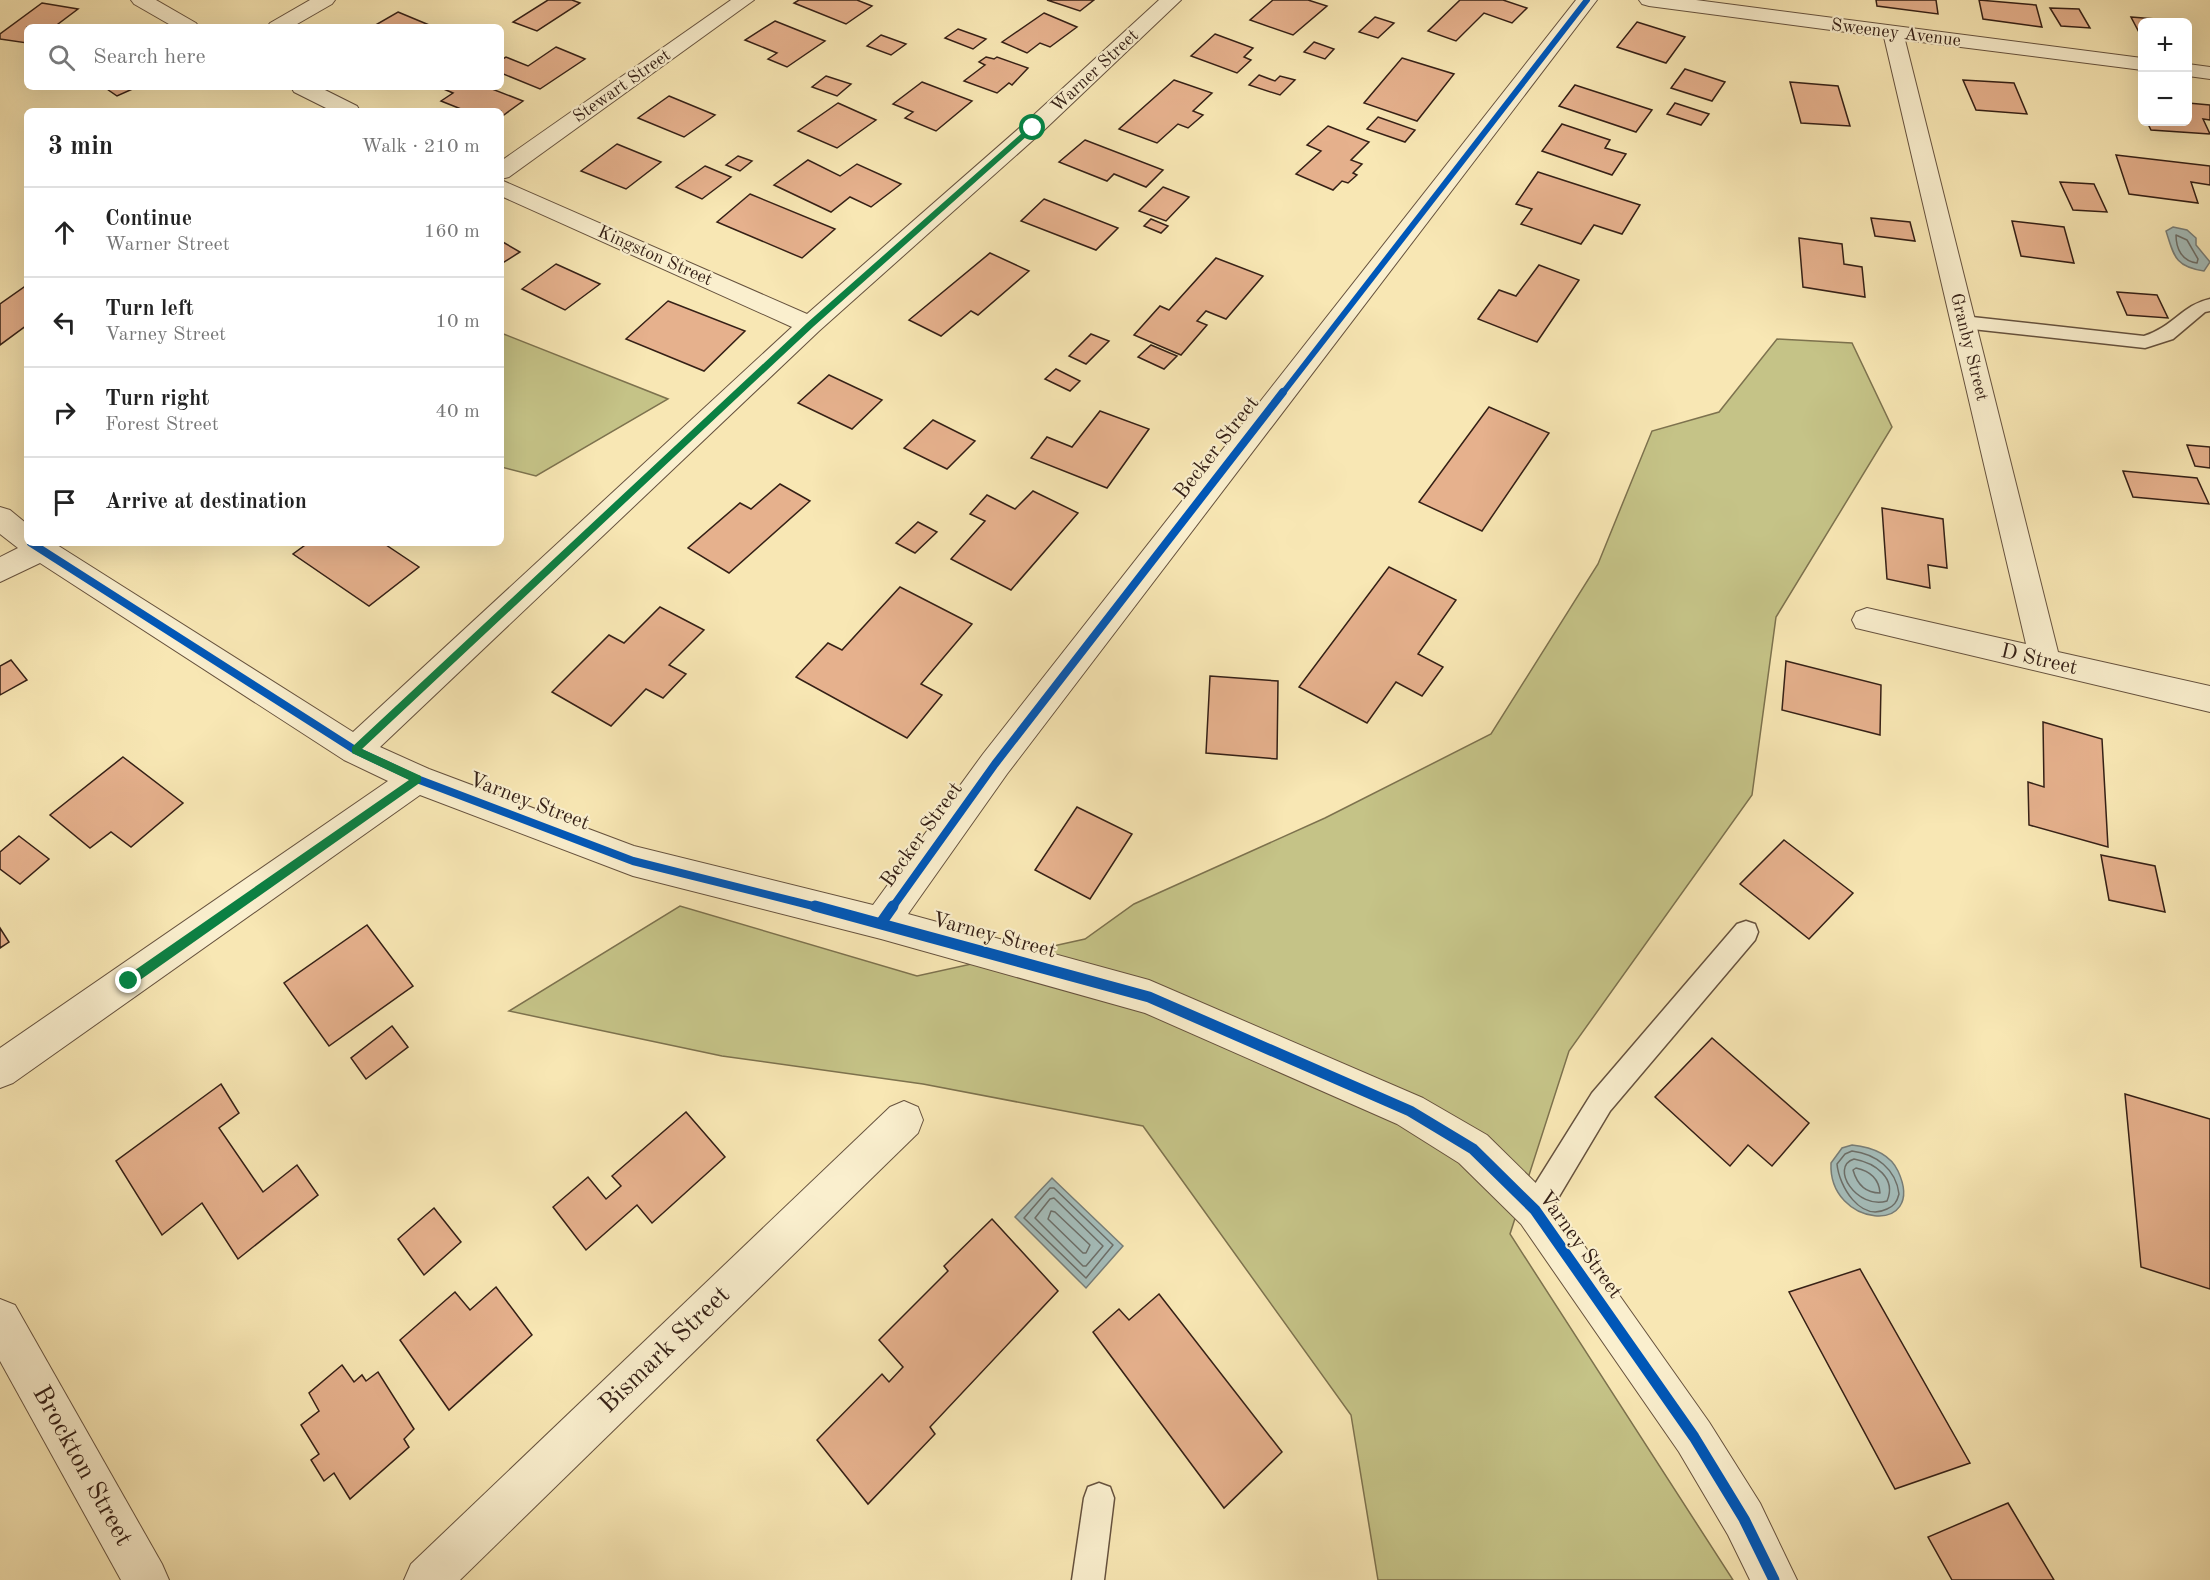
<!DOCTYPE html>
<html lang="en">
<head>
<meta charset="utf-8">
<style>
  :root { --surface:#fff; --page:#f2f2f2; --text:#222; --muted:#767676; --line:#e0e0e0 }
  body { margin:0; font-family:"Old Standard TT",serif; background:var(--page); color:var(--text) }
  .controls { position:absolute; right:18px; top:18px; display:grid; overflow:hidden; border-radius:9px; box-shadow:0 6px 24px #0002 }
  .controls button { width:54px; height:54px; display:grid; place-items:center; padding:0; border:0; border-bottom:2px solid var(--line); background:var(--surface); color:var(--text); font:30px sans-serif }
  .stop { position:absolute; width:18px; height:18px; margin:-14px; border:4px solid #0b8043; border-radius:50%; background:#fff }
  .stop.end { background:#0b8043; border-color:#fff; box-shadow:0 2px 6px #0008 }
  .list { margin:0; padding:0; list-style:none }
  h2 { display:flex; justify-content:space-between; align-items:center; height:78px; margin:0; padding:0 24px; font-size:26px }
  h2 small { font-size:20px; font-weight:400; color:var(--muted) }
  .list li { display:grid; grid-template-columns:39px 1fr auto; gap:18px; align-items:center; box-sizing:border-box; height:90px; padding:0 24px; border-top:2px solid var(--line) }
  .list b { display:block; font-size:22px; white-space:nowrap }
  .list p { margin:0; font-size:20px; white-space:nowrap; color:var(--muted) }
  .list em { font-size:20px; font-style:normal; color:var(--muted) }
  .icon { flex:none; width:33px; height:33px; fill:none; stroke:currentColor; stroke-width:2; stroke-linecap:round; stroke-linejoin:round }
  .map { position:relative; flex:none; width:2210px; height:1580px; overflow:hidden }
  .search { position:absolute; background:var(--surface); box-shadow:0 6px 24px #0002; left:24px; top:24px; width:480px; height:66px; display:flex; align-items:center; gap:15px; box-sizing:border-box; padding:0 21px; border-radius:9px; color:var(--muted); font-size:22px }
  .panel { position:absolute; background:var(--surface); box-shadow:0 6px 24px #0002; left:24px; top:108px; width:480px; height:438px; border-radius:9px }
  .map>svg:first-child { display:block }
  .green { fill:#c5c387; stroke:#7d724e; stroke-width:1.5 }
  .water { fill:#a4bcb9; stroke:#787e78; stroke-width:1.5 }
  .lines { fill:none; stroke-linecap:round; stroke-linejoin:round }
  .shore { stroke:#6c6e68; stroke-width:1.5 }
  .building { fill:#e6b18d; stroke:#352016; stroke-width:1.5 }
  .lane-casing { stroke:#66523e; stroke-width:3 }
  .street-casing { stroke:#66523e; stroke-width:2 }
  .lane { fill:#faefce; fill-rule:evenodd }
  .street { fill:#faefce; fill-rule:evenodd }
  .cycleway-far2-casing { stroke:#faefce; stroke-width:9 }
  .cycleway-far1-casing { stroke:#faefce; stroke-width:12 }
  .cycleway-casing { stroke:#faefce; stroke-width:15 }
  .cycleway-far2 { stroke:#0057b8; stroke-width:6 }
  .cycleway-far1 { stroke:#0057b8; stroke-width:8 }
  .cycleway { stroke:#0057b8; stroke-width:11 }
  .route { fill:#0b8043 }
  .labels { text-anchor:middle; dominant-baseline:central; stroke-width:4.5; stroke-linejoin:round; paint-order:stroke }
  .far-street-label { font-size:18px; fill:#352016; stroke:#faefce }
  .street-label { font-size:21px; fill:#352016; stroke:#faefce }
  .near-street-label { font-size:26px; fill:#352016; stroke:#faefce }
</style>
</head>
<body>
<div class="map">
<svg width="2210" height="1580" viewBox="0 0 2210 1580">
  <rect width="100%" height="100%" fill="#f8e7b4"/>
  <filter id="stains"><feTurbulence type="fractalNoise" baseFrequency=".00333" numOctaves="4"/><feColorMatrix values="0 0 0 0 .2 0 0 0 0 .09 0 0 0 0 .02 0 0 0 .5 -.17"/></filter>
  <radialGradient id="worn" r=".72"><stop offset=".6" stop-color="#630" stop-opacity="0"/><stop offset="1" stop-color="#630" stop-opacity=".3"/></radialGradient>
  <g class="green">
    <polygon points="501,333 668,399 536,476 501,467"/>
    <polygon points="1777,339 1852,343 1892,427 1776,617 1752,795 1569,1051 1510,1234 1733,1580 1378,1580 1351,1415 1143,1126 923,1084 722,1056 509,1011 680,906 917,976 1085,939 1134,904 1325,818 1491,734 1598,564 1652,431 1719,412"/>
  </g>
  <g class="water">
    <path d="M2173 227 2187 230 2196 238V245L2210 262 2204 271C2175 267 2174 256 2166 231Z"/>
    <path d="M1852 1145C1871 1147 1890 1154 1898 1171 1928 1236 1828 1228 1831 1163L1842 1148Z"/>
    <polygon points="1052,1178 1123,1246 1086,1288 1015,1217"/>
  </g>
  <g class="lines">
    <g class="shore">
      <path d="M2176 235 2187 240 2198 259 2197 263C2182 261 2176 249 2176 235Z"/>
      <path d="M1852 1151C1876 1154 1896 1169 1899 1194 1897 1202 1894 1206 1887 1209 1860 1222 1839 1186 1837 1164L1845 1154Z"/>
      <path d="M1854 1159C1875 1163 1897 1178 1887 1201 1857 1210 1829 1167 1854 1159Z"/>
      <path d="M1856 1168C1870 1171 1879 1178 1880 1193 1865 1193 1857 1184 1853 1170Z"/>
      <polygon points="1050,1188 1054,1188 1113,1245 1086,1278 1024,1218"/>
      <polygon points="1054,1198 1103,1246 1086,1266 1083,1266 1035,1218 1050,1199"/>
      <polygon points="1051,1211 1055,1212 1090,1245 1086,1253 1083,1253 1048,1219"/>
    </g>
  </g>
  <g class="building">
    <polygon points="548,0 572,0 580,3 537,31 513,22"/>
    <polygon points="799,0 857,0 872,6 846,24 794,3"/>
    <polygon points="1047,0 1094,0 1080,11"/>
    <polygon points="1273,0 1308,0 1327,6 1293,35 1250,20"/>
    <polygon points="1460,0 1503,0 1527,8 1512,23 1484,13 1456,41 1428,31"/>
    <polygon points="1876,0 1936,0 1938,14 1877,6"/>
    <polygon points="1979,0 2036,5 2042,27 1983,19"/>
    <polygon points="42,3 78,9 54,27 27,27 27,43 0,39 0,34"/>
    <polygon points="2050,8 2079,9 2090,28 2061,26"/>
    <polygon points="398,12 434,27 372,27"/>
    <polygon points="1044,13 1077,27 1050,47 1040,43 1027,53 1002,42"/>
    <polygon points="1375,17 1394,23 1378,38 1359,32"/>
    <polygon points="2131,17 2181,21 2182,22 2142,22 2142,38"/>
    <polygon points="775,21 825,41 787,67 768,59 777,53 745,40"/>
    <polygon points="1637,22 1685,37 1666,63 1617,47"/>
    <polygon points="958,29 986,39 973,49 945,38"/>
    <polygon points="1215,34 1253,48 1244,57 1251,60 1237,73 1191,56"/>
    <polygon points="881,35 906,44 891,55 867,46"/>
    <polygon points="1314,42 1334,49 1325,59 1304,52"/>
    <polygon points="556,47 585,59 540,89 501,73 501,60 506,57 528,66"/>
    <polygon points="986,57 994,59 997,57 1028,68 1012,85 1009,83 997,93 964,81 985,65 979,62"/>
    <polygon points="1402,58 1454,74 1417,121 1364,103"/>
    <polygon points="1685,69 1725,82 1712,101 1671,88"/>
    <polygon points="1259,75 1275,81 1280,76 1295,80 1280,95 1249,85"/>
    <polygon points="826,76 851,84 837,96 812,87"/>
    <polygon points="1174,80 1212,93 1193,111 1203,115 1188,128 1178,124 1157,143 1119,129"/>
    <polygon points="1963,80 2014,83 2027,114 1976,110"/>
    <polygon points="922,82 972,101 936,131 905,118 913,112 893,104"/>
    <polygon points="1790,82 1838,86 1850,126 1801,123"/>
    <polygon points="1575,85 1652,110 1636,132 1559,106"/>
    <polygon points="104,87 137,87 117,96"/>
    <polygon points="443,87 487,87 523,101 501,117 501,111 466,111 441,101 453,93 441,88"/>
    <polygon points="669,96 715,115 684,137 638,118"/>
    <polygon points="838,103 876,120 837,148 798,131"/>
    <polygon points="1675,103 1709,114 1701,125 1667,114"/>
    <polygon points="2188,103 2210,105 2210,120 2203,119 2210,134 2151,130 2147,122 2188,122"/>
    <polygon points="1378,117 1415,130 1405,142 1367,129"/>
    <polygon points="1562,124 1610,140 1605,148 1626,154 1612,175 1542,151"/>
    <polygon points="1328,126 1369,142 1351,160 1362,164 1353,173 1357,175 1348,183 1342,181 1333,190 1296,174 1321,151 1307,145"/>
    <polygon points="1085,140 1163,170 1146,187 1114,174 1107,181 1059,162"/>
    <polygon points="617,144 661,162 626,189 581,171"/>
    <polygon points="2116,155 2210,166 2210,185 2191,182 2198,203 2129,194"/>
    <polygon points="738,156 752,161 740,171 726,165"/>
    <polygon points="808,160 840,176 857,164 901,184 871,207 850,197 831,212 774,185"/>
    <polygon points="705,166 731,177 702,199 676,187"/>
    <polygon points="1538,172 1640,205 1622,234 1594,225 1581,244 1521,224 1532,209 1516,204"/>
    <polygon points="2060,182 2094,184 2107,212 2073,210"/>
    <polygon points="1163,187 1189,197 1166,221 1139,211"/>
    <polygon points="750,194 835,229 802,258 717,222"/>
    <polygon points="1044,199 1118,228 1096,250 1021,221"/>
    <polygon points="1871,218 1910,222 1915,241 1875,236"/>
    <polygon points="1151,219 1168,226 1161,233 1144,226"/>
    <polygon points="2012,221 2064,227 2074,263 2021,256"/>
    <polygon points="1799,238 1842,244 1844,264 1862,267 1865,297 1803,287"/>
    <polygon points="501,241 520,252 501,264"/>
    <polygon points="990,253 1029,271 978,315 971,311 941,336 909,320"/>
    <polygon points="1216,258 1263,276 1226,319 1206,311 1197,321 1207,325 1181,355 1134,335 1160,306 1169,310"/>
    <polygon points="556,264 600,284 565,310 522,289"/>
    <polygon points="1539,265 1579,280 1537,342 1478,319 1499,290 1516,296"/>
    <polygon points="27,285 27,325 0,345 0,304"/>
    <polygon points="2117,292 2157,295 2168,318 2127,315"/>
    <polygon points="668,301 745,331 704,371 626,339"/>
    <polygon points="1091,334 1109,341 1086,364 1069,356"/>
    <polygon points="1151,345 1177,356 1164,369 1138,357"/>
    <polygon points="1056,369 1080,381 1070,391 1045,379"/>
    <polygon points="829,375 882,400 852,429 798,403"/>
    <polygon points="1489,407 1549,433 1482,531 1419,502"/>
    <polygon points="1100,411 1149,429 1107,488 1031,458 1047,437 1072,447"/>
    <polygon points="933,420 975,441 947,469 904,448"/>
    <polygon points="2187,445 2210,447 2210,468 2195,466"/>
    <polygon points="2123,471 2197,478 2209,504 2133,497"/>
    <polygon points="780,484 810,501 729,573 688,548 740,503 751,509"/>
    <polygon points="1033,491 1078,513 1011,590 951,559 985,521 970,514 987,495 1015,509"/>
    <polygon points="1882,508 1943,519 1947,568 1928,565 1930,588 1887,579"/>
    <polygon points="918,522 937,532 915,553 896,543"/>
    <polygon points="308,543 383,543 419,567 369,606 293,554"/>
    <polygon points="1389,567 1456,600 1418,654 1443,667 1422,696 1396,682 1367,723 1299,687"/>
    <polygon points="900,587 972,624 921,684 942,695 907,738 796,677 828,643 842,650"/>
    <polygon points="660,607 704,630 669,665 686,674 663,698 646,689 611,726 552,692 609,635 624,643"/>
    <polygon points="11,660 27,680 0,695 0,666"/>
    <polygon points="1786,661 1881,685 1880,735 1782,710"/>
    <polygon points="1210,676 1278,681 1277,759 1206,753"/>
    <polygon points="2043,722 2102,739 2108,847 2029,825 2028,782 2044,787"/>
    <polygon points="123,757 183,803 131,847 111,832 90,848 50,815"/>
    <polygon points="1077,807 1132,834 1090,899 1035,870"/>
    <polygon points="19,836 49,859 20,884 0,869 0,852"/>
    <polygon points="1784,840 1853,893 1809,939 1740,884"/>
    <polygon points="2101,855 2155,866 2165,912 2109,900"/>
    <polygon points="367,925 413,986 329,1046 284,983"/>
    <polygon points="0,928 9,942 0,948"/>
    <polygon points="392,1026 408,1047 366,1079 351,1058"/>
    <polygon points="1712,1038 1809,1123 1772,1166 1748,1145 1730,1166 1655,1097"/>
    <polygon points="221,1084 239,1113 219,1128 263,1192 297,1165 318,1195 238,1259 202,1203 162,1235 116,1161"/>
    <polygon points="2125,1094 2210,1119 2210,1289 2141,1267"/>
    <polygon points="686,1112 725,1157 652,1223 637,1205 586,1250 553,1207 588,1177 606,1199 621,1186 612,1176"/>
    <polygon points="434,1208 461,1242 424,1275 398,1239"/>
    <polygon points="992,1219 1058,1291 930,1427 935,1434 868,1504 817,1440 882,1374 889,1382 903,1367 879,1340 948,1271 944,1266"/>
    <polygon points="1860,1269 1970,1463 1895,1489 1789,1292"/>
    <polygon points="496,1287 532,1335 449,1410 400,1340 455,1292 470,1310"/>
    <polygon points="1159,1294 1282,1452 1224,1508 1093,1332 1119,1309 1129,1320"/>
    <polygon points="342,1365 354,1382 362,1375 366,1381 378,1372 414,1429 404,1439 409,1447 350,1499 334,1473 324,1481 311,1460 319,1454 301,1425 319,1411 309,1393"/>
    <polygon points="2008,1503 2054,1580 1952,1580 1928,1537"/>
  </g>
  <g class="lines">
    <defs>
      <g id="lane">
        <path d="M2210 299V311L2205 312 2173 339 2145 348 1963 328 1957 326 1954 322 1957 318 1963 316 2144 336C2173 327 2182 305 2210 299Z"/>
        <polygon points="1746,921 1755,924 1758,932 1755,940 1610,1111 1545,1220 1535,1224 1525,1220 1521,1210 1525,1200 1592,1093 1737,924"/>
        <polygon points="1099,1483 1110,1487 1114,1498 1104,1580 1072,1580 1084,1498 1088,1487"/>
      </g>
      <g id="street">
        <polygon points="131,0 156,0 196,23 199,27 174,27 134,4"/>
        <polygon points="310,0 335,0 332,4 292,27 267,27 270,23"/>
        <polygon points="731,0 754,0 509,177 501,179 501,161"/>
        <polygon points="1159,0 1181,0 1041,133 819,331 380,747 429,769 634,846 873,905 983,754 1576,0 1597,0 1007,774 908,914 1149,980 1423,1098 1487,1135 1549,1196 1709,1422 1760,1503 1797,1580 1750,1580 1728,1535 1679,1452 1521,1224 1459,1163 1397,1124 1145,1013 881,939 633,876 420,795 13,1083 0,1088 0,1048 388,781 344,760 40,563 0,582 0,557 18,548 0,534 0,507 10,510 27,524 27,543 54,543 353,732 792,327 501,196 501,180 807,314 1025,123"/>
        <polygon points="1639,0 1696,0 2142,58 2142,70 1905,40 2058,652 2210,686 2210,712 1856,628 1852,620 1856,612 1867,608 2026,644 1884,37 1649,6 1642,4"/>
        <polygon points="2188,64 2210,67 2210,79 2188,76"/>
        <polygon points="291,87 319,87 357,106 360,111 332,111 294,92"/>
        <polygon points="904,1101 918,1107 923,1120 918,1133 460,1580 404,1580 411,1564 890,1107"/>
        <polygon points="0,1299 15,1305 162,1564 169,1580 121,1580 0,1361"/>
      </g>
    </defs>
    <use href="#lane" class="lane-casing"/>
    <use href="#street" class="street-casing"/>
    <use href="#lane" class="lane"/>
    <use href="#street" class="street"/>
    <defs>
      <polyline id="cycleway-far2" points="1282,394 1587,0"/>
      <g id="cycleway-far1">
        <polyline points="31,543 355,750 417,779 633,861 821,908"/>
        <polyline points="892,908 995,764 1283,392"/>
      </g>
      <g id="cycleway">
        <polyline points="815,906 1149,997 1410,1111 1473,1149 1535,1210 1694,1437 1744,1519 1774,1580"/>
        <polyline points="881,923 893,906"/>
      </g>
    </defs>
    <use href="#cycleway-far2" class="cycleway-far2-casing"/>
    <use href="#cycleway-far1" class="cycleway-far1-casing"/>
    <use href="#cycleway" class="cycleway-casing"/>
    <use href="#cycleway-far2" class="cycleway-far2"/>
    <use href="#cycleway-far1" class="cycleway-far1"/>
    <use href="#cycleway" class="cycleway"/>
  </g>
  <polygon class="route" points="1030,126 1036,128 813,327 362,749 421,776 421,782 133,985 125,985 125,977 409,780 352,753 352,747 807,323"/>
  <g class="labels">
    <g class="far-street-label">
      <text transform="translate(1896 33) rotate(7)">Sweeney Avenue</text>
      <text transform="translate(1095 71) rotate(-43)">Warner Street</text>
      <text transform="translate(622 86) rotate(-35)">Stewart Street</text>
      <text transform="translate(655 256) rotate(24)">Kingston Street</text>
      <text transform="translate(1969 347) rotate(76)">Granby Street</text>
    </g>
    <g class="street-label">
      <text transform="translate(1217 448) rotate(-52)">Becker Street</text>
      <text transform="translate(2039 660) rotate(13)">D Street</text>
      <text transform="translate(529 802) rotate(21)">Varney Street</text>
      <text transform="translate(922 835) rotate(-54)">Becker Street</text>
      <text transform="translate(994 936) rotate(15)">Varney Street</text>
      <text transform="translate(1580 1245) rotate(54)">Varney Street</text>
    </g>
    <g class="near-street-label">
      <text transform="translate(665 1350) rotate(-44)">Bismark Street</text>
      <text transform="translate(82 1466) rotate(61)">Brockton Street</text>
    </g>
  </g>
  <rect width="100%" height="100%" filter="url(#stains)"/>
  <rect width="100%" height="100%" fill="url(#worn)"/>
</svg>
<div class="controls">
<button>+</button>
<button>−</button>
</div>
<div class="stop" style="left:1033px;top:128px"></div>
<div class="stop end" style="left:129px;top:981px"></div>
<div class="search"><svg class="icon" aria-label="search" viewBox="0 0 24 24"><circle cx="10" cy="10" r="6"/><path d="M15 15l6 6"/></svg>Search here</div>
<section class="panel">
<h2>3 min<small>Walk · 210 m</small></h2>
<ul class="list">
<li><svg class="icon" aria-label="ahead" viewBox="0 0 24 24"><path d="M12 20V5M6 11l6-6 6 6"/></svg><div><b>Continue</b><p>Warner Street</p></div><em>160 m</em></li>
<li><svg class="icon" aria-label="left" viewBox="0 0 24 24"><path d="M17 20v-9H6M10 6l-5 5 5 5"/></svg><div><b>Turn left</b><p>Varney Street</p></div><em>10 m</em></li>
<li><svg class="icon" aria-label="right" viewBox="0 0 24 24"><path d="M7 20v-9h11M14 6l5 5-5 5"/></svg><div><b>Turn right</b><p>Forest Street</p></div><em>40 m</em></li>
<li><svg class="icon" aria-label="arrive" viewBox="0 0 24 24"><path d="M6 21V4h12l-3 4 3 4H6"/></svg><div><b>Arrive at destination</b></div></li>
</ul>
</section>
</div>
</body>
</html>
